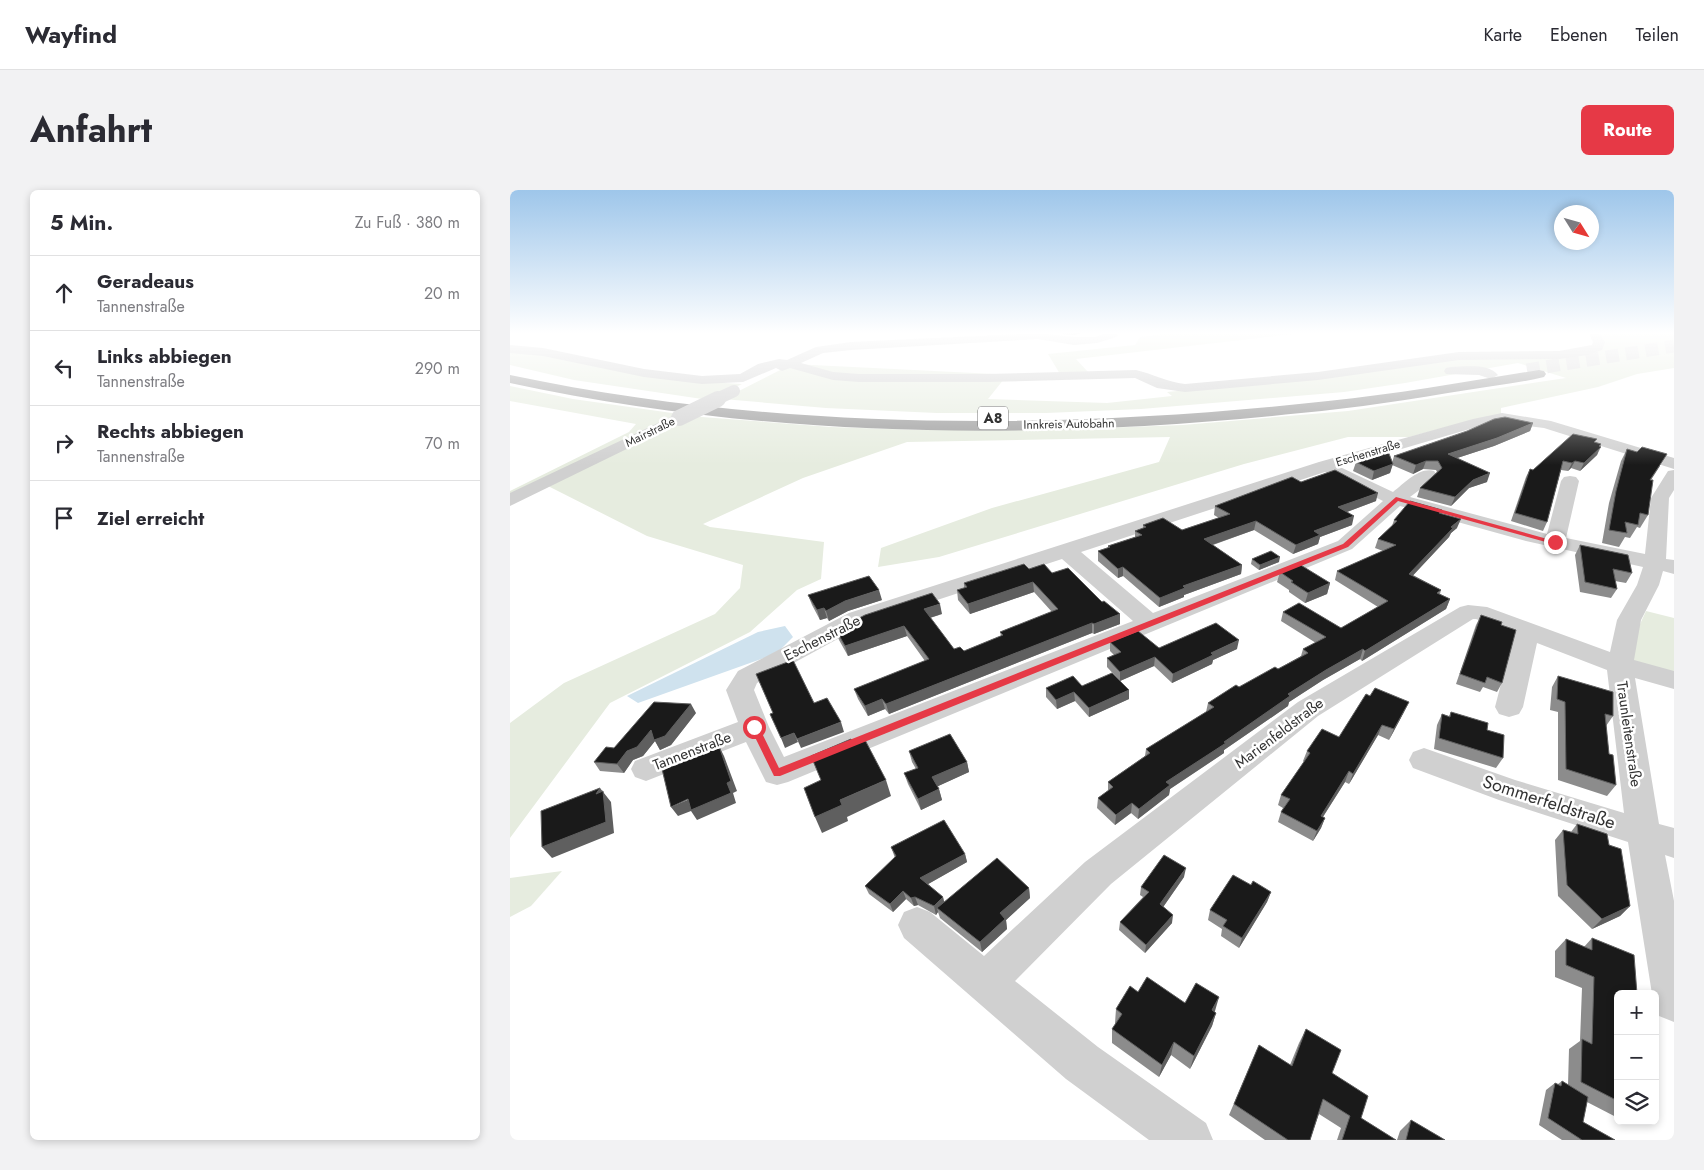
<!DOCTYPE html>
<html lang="de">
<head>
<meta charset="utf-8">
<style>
  :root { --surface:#fff; --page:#f2f2f3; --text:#2b2b33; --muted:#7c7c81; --line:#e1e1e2; --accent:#e63946 }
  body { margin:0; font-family:Jost,sans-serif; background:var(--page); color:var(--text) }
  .controls { position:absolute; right:15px; bottom:15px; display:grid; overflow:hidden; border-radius:8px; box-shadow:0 2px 8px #0003 }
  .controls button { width:45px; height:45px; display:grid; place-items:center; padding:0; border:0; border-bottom:1px solid var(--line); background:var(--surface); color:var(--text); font:25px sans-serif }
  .compass { position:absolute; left:1044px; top:15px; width:45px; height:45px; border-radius:50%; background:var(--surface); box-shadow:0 2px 8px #0003; rotate:127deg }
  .stop { position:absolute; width:15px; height:15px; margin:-11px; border:4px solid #e63946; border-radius:50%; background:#fff }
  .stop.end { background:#e63946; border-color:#fff; box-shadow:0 1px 5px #0008 }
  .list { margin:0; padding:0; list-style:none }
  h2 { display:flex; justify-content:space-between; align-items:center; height:65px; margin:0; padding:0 20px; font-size:21px }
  h2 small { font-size:16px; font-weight:400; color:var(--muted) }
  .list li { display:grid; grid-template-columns:32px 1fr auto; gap:15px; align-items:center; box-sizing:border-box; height:75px; padding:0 20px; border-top:1px solid var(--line) }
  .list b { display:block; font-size:19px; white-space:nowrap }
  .list p { margin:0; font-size:16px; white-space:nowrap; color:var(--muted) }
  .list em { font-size:16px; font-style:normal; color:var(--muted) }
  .icon { flex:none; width:28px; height:28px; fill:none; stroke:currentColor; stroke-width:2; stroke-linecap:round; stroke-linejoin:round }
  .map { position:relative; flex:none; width:1164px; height:950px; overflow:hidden; border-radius:8px }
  header { display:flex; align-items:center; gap:30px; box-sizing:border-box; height:70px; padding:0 25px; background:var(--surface); border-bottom:1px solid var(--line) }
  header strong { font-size:24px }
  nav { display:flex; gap:28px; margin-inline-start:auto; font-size:18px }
  .intro { display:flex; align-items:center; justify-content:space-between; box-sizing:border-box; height:120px; padding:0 30px }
  h1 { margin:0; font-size:35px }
  .button { padding:12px 22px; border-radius:8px; background:var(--accent); color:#fff; font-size:18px; font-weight:700 }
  main { display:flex; gap:30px; padding:0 30px }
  aside { flex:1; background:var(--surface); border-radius:8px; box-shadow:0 2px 8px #0003 }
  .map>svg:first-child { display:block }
  .green { fill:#e6ecdf }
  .water { fill:#cfe2ee }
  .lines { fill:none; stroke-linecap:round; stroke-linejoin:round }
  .highway-tunnel { stroke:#d6d6d6; stroke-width:13; stroke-dasharray:13 7; stroke-linecap:butt }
  .minor { fill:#d0d0d0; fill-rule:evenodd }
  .highway { fill:#9a9a9a; fill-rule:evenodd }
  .minor-bridge-far1 { stroke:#d0d0d0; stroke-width:12 }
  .minor-bridge { stroke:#d0d0d0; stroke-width:16 }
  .wall { fill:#8c8c8c }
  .shaded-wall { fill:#5f5f5f }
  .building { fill:#1a1a1a; stroke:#5f5f5f }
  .route { fill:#e63946 }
  .labels { text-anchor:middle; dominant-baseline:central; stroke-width:5; stroke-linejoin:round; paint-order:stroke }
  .far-street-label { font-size:12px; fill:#333; stroke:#fff }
  .shield { fill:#fff; stroke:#707070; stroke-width:1 }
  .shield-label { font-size:14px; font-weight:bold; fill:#333 }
  .street-label { font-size:15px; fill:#333; stroke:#fff }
  .near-street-label { font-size:18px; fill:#333; stroke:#fff }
</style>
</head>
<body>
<header>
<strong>Wayfind</strong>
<nav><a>Karte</a><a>Ebenen</a><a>Teilen</a></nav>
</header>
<div class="intro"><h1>Anfahrt</h1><a class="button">Route</a></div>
<main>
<aside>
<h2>5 Min.<small>Zu Fuß · 380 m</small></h2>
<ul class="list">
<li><svg class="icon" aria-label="ahead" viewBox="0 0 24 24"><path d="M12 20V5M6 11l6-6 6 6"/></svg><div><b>Geradeaus</b><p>Tannenstraße</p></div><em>20 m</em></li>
<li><svg class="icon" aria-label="left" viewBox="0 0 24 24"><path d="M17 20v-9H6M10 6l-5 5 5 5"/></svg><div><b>Links abbiegen</b><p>Tannenstraße</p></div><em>290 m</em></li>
<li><svg class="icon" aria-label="right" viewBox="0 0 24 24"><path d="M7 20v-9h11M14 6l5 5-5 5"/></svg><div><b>Rechts abbiegen</b><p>Tannenstraße</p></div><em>70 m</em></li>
<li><svg class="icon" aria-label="arrive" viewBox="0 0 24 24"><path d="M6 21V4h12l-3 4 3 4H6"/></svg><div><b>Ziel erreicht</b></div></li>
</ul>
</aside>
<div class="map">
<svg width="1164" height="950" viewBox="0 0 1164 950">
  <rect width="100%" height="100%" fill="#fff"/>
  <g class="green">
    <polygon points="669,142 802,142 566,169 578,182 550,184 538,164 625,155 630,147"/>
    <polygon points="1087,142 1146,142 1153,143 1164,142 1164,178 1127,184 1088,197 991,218 991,226 963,230 899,247 838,247 734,274 429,367 368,377 371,358 482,318 649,272 660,247 397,252 293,288 193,334 200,337 314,352 311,389 287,400 240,442 100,513 0,648 0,533 54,493 205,424 230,398 233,375 137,346 36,295 179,226 321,237 408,240 538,240 673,235 838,221 1056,188 1008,173 895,193 834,202 631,219 536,223 427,223 316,218 213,209 282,174 485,184 494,189 478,209 597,213 662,206 657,202 742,194 928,170 1079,163 1093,150"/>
    <polygon points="0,160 181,191 232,194 199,210 64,190 0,175"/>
    <polygon points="0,196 63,209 169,224 0,306 0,301 119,242 126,234 0,211"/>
    <polygon points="1136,421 1164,428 1164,489 1121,477 1125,445"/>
    <polygon points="52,681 21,716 0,727 0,688"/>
  </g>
  <polygon class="water" points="275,436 283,447 271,459 257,467 128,513 117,506 248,442"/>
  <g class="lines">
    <polyline class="highway-tunnel" points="1017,180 1164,156"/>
    <g class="minor">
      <path d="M592 142H604L608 145 606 147 587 153 564 155 528 149 341 160 313 163 291 173 323 182 349 184H476L626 180C643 184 657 192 675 194L808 182 949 162 1049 161 1082 155 1083 152 1078 142H1088L1095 152 1092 160 1078 165 1049 169 949 170 808 190 675 202 647 198 625 188 476 192H349L323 190 280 178 272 181 266 178 233 192 192 194 134 187 33 166 0 163V155L33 158 134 179 192 186 230 184 248 174 269 169 277 170 306 157 341 152 528 143 564 147H586L593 144Z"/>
      <path d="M941 177C955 177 978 173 988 185L981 189 969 185 936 184 934 181 936 178Z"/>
      <polygon points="169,223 174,225 177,228 174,231 0,316 0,303"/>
      <path d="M992 223 1041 231 1164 268V279L1034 238 992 233 970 236 830 277 883 302C895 293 909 277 924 281L927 285 924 289 900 307 1037 344 1051 291 1054 287 1060 286 1066 287 1069 291 1056 348 1135 364 1141 308 1158 281 1164 280V300L1159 308 1156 369 1164 370V384L1153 381 1149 395 1131 430 1124 470 1164 481V499L1125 488 1149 634 1164 638V668L1155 665 1164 711V832L1149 826 1145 816V804H1142L1118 652 989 610 903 578 899 570 903 562 914 558 1005 590 1114 623 1097 480 1027 453 1013 517 1009 524 999 527 989 524 985 517 1004 444 966 429H963L808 526 601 694 505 791 588 857 696 933 703 950H639L556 889 394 748 388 735 394 722 407 717 420 722 474 766 575 672 788 512 950 417 958 415 977 417 1100 462 1107 430 1127 395 1133 377 1016 351 890 316 842 359 278 592 267 595 256 592 236 552 136 591 125 587 121 579 125 571 228 532 216 500 228 481 339 423 809 272 963 229ZM815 282 873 311 828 351 643 423 571 362ZM552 369 623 431 274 567 259 537 244 500 247 493 357 433Z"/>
    </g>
    <path class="highway" d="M1029 180 1034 181 1036 184 1034 187C1009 193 982 196 957 200 902 209 846 218 791 223 530 251 257 249 0 193V185C265 241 549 241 818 211 889 204 959 191 1029 180Z"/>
    <polyline class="minor-bridge-far1" points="205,210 224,201"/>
    <polyline class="minor-bridge" points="169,228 208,209"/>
  </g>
  <g class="wall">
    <polygon points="530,142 576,142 564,145"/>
    <polygon points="1023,233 1020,241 984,256 947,268 977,292 959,298 941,316 907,307 910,298 927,282 926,280 913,279 903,284 882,275 880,283 862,290 843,281 846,272 882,273 884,266"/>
    <polygon points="1087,249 1085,252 1091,254 1090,257 1091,257 1087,265 1070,281 1061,278 1058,281 1051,280 1037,332 1033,341 1001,331 1016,287 1020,279 1023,280"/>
    <polygon points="1117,259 1150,276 1141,290 1138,325 1130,338 1127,337 1120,348 1115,347 1109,357 1092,353 1099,313 1111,271"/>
    <polygon points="791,292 866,311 837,322 842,335 810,347 808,354 783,364 744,340 703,355 732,375 731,384 674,405 674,407 649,417 613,386 608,388 588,371 588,361 598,358 598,356 625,347 625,341 633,338 633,335 672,340 709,328 704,325 705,316"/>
    <polygon points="932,320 931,324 947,338 941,343 939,347 903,385 931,400 930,404 940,409 936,419 852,471 850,469 813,490 779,512 778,516 714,560 714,563 660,599 659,605 628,629 621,623 605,635 587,618 588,608 598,601 598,592 635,566 636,559 696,522 698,513 768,479 791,466 793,459 806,453 771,431 773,422 831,438 868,417 825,390 827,381 873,361 865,358 868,349 882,336 884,330"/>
    <polygon points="1070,355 1122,383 1116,393 1105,391 1107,399 1101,408 1070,402 1065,365"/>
    <polygon points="742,369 769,372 749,380 741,374"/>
    <polygon points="519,379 542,383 592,412 610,424 610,434 584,444 582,443 379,524 375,519 358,526 348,509 344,499 415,471 397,446 338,466 329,450 326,440 432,424 420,428 444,459 454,461 491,446 490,442 542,422 524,402 460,424 448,410 447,400 454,398 454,393"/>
    <polygon points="770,382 820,393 817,404 795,413 779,402 779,400 767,392"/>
    <polygon points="298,405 372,410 338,421 319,431 317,428 310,430 302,415"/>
    <polygon points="971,425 991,435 992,493 987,502 973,497 970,502 946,494 966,435"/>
    <polygon points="600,452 649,458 727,459 703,470 702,474 662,493 644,476 610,491 597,477 597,468 604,465 600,461"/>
    <polygon points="1048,486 1103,526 1096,536 1099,564 1106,595 1097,606 1048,590 1048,522 1040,520 1042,497"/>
    <polygon points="572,496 619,500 619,509 579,527 565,511 547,519 536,507 536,498"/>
    <polygon points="894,522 879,550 868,545 839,594 835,592 813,627 815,628 811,638 803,651 768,632 771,622 773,618 768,615 771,605 794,572 793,571 797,561 829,547"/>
    <polygon points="941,522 977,540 993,568 986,578 924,559 927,535 932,524 939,526"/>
    <polygon points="186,523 161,555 150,560 145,551 133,566 123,570 114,583 90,581 84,572 104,558"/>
    <polygon points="399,561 457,572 459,582 428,596 432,610 411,620 398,594 394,583 406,579 402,572"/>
    <polygon points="1067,634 1099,655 1120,716 1110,726 1082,739 1048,706 1045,650 1053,640 1061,642"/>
    <polygon points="381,657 455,664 457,672 418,694 433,707 434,712 519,698 520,708 496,730 497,739 472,762 430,728 428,722 426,725 408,715 404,716 396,709 383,722 359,704 355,696 385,668"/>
    <polygon points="674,687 653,717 662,733 635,763 609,740 610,732 633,707 630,705 631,697"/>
    <polygon points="741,695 761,702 757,712 729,758 711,746 712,739 698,730 700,720"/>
    <polygon points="1082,748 1108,804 1108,928 1077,912 1073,932 1105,950 1052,950 1029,935 1036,900 1045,893 1048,894 1052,891 1058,895 1059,859 1070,851 1072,798 1045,787 1045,761 1056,749 1074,757"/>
    <polygon points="628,802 675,813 706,823 702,836 680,879 661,865 649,887 602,853 602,839 606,833 605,833 606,819"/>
    <polygon points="796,839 822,883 851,928 886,950 827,950 831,938 809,924 800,950 755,950 719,925 749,855 780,875 789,853"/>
    <polygon points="901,930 935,950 887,950 890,941"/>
    <polygon points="1115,931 1125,931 1120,934"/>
  </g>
  <g class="shaded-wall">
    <polygon points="564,142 576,142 564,145"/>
    <polygon points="1023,233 1020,241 984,256 935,272 938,264"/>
    <polygon points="1091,254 1087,265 1070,281 1074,273"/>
    <polygon points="916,271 913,279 903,284 906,275"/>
    <polygon points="1065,271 1061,278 1058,281 1062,273"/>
    <polygon points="883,274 880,283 862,290 864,281"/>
    <polygon points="980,283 977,292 959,298 941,316 945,307 963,290"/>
    <polygon points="868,303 866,311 826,326 828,317"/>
    <polygon points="844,326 842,335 810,347 808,354 783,364 786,355 804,341"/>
    <polygon points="951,329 947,338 941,343 939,347 896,393 899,384 941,337"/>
    <polygon points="746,331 744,340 693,358 694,349"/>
    <polygon points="770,367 769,372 749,380 750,375"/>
    <polygon points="732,375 731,384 674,405 674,407 649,417 650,408 673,396"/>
    <polygon points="613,377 613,386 608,388 608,379"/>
    <polygon points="523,392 524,402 460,424 458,414"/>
    <polygon points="820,393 817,404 795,413 798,403"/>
    <polygon points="369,400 372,410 338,421 319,431 316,421 335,411"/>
    <polygon points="940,409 936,419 852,471 855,461"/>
    <polygon points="430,414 432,424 416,429 414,419"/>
    <polygon points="314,418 317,428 310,430 307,420"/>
    <polygon points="610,424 610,434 584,444 584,434"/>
    <polygon points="582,433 582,443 379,524 376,514"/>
    <polygon points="394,436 397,446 338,466 335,456"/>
    <polygon points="729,450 727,459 703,470 702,474 662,493 663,484 701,463"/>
    <polygon points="853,459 850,469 813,490 779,512 778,516 714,560 714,563 660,599 659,605 628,629 629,619 656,592 714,552 778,504 816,480"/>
    <polygon points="645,467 644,476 610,491 610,482"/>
    <polygon points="619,500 619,509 579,527 579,518"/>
    <polygon points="564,502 565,511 547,519 546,510"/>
    <polygon points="372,509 375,519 358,526 355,516"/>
    <polygon points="899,512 894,522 879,550 884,539"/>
    <polygon points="181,514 186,523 161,555 150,560 145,551 133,566 123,570 114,583 107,574 117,561 141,540"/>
    <polygon points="331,532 334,542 291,558 287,549"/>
    <polygon points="872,535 868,545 839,594 843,584"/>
    <polygon points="284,543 288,552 275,558 271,548"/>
    <polygon points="209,556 214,566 227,601 223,603 226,613 187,630 181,621 168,626 161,617 217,593"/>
    <polygon points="457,572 459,582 424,598 422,587"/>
    <polygon points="839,581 835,592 807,636 811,626"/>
    <polygon points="376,590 381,606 337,627 338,631 312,643 305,627 330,610"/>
    <polygon points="90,598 101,612 104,643 42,668 32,657 86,604"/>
    <polygon points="429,599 432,610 411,620 408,609"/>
    <polygon points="622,613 621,623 605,635 606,625"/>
    <polygon points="815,628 811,638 803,651 807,641"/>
    <polygon points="455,664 457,672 413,697 410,688"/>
    <polygon points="676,678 674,687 649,723 650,714"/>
    <polygon points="519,698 520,708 496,730 497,739 472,762 470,752 490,723"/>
    <polygon points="393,701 396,709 383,722 380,714"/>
    <polygon points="761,702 757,712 729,758 732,748"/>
    <polygon points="405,707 408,715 404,716 401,708"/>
    <polygon points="433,707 435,716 427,718 428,722 426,725 424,716"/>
    <polygon points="1120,716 1110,726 1082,739 1092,729"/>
    <polygon points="663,725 662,733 635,763 636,755"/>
    <polygon points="709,807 705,821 698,834 702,820"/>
    <polygon points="706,823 702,836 680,879 684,866"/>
    <polygon points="664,852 661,865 649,887 652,875"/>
  </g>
  <g class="building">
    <polygon points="995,227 1023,233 987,248 938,264 980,283 963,290 945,307 910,298 932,278 928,271 916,271 906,275 884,266 957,241 984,229"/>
    <polygon points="1063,244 1087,249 1084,252 1091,254 1089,256 1091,257 1074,273 1065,271 1062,273 1053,271 1037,332 1005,323 1020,279 1023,280"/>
    <polygon points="1132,257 1157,264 1140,290 1143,290 1138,325 1130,323 1128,335 1115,332 1117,343 1099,340 1106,301 1117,259 1127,262"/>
    <polygon points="878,261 883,274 864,281 846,272"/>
    <polygon points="825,280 868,303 828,317 844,326 804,341 810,345 786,355 746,331 694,349 732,375 673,396 675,398 650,408 613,377 608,379 588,361 600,357 598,356 632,345 625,341 636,337 633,335 653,328 672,340 720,324 705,316 782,287 791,292"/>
    <polygon points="900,311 932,320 929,323 951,329 941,337 943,338 899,384 931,400 927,403 940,409 855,461 853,459 816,480 778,504 780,506 714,552 716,553 656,592 660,595 629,619 622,613 606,625 588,608 603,597 598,592 640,563 636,559 704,517 698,513 726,495 729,497 765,477 768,479 798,463 793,459 816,447 773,422 789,413 831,438 878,411 827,381 886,355 868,349 887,331 884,330"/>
    <polygon points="1070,355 1118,365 1122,383 1103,379 1107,399 1075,392"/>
    <polygon points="761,361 770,367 750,375 742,369"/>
    <polygon points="514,374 519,379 534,374 542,383 558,378 592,412 594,411 610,424 584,434 582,433 376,514 372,509 355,516 344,499 419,469 394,436 335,456 326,440 355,425 422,403 430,414 414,419 444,459 450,457 454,461 493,445 490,442 548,419 523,392 458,414 447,400 457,397 454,393"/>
    <polygon points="789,374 820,393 798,403 781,392 783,391 770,382"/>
    <polygon points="359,386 369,400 335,411 316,421 314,418 307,420 298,405"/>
    <polygon points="971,425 992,432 991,435 1006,440 992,493 977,487 975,493 950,484"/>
    <polygon points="706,433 729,450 701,463 703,465 663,484 645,467 610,482 597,468 611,462 600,452 628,441 649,458"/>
    <polygon points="283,470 304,513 317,508 331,532 287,549 284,543 271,548 260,524 263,523 246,484"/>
    <polygon points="602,483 619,500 579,518 564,502 546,510 536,498 563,486 572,496"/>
    <polygon points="1048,486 1103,502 1103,526 1095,524 1099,564 1103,565 1106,595 1056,579 1055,512 1047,509"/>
    <polygon points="865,498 899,512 884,539 872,535 843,584 839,581 811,626 815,628 807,641 771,622 780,609 771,605 800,563 797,561 812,539 829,547 856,504 860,506"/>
    <polygon points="144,512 181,514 155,546 144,550 141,540 127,557 117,561 107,574 84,572 96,557 104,558"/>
    <polygon points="941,522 978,533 977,540 994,545 993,568 929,548 932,524 940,527"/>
    <polygon points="440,544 457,572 422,587 429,599 408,609 394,583 408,578 399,561"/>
    <polygon points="354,548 376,590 330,610 332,615 305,627 294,598 311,590 301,566 341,549 343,552"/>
    <polygon points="209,556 221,591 217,593 221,603 181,620 178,609 161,617 152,579"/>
    <polygon points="90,598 86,604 93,601 96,632 32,657 31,621"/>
    <polygon points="434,630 455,664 410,688 433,707 424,716 405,707 401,708 393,701 380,714 355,696 386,666 381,657"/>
    <polygon points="1067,634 1097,644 1099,655 1111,659 1120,716 1092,729 1057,695 1053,640 1068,644"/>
    <polygon points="654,665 676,678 650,714 663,725 636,755 610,732 639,702 631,697"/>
    <polygon points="487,668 519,698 490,723 495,729 470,752 427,718"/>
    <polygon points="723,685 741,695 743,691 761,702 732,748 713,736 717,730 700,720"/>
    <polygon points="1082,748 1124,765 1127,804 1108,804 1108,911 1071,892 1072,849 1082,854 1084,787 1056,775 1056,749 1082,760"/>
    <polygon points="637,787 675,813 686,793 709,807 702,820 706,823 684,866 664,852 652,875 602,839 612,824 606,819 620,796 628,802"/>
    <polygon points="796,839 831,860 822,883 858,906 851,928 886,950 832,950 840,926 813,909 800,950 778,950 724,914 749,855 782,876"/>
    <polygon points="1052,891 1078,907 1073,932 1105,950 1072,950 1038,928 1045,893 1051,896"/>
    <polygon points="901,930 935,950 896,950"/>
  </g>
  <linearGradient id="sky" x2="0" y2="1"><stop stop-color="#9ec6ea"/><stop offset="0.52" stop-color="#fff"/><stop offset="1" stop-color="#fff" stop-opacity="0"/></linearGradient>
  <rect width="1164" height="275" fill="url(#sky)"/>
  <polygon class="route" points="886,307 1048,352 1043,354 888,311 838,357 270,586 264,586 240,537 241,535 248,535 269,578 833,354"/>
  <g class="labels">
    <g class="far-street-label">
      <text transform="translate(559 234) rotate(-1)">Innkreis Autobahn</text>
      <text transform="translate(140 242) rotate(-26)">Mairstraße</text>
      <text transform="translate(858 263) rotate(-17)">Eschenstraße</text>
    </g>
    <rect class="shield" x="468" y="216.5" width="30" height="23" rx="4"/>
    <g class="shield-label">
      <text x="483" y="228">A8</text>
    </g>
    <g class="street-label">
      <text transform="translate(312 448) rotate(-27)">Eschenstraße</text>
      <text transform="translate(769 543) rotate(-37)">Marienfeldstraße</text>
      <text transform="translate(1119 544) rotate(82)">Traunleitenstraße</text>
      <text transform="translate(182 561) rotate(-21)">Tannenstraße</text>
    </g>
    <g class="near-street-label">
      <text transform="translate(1039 612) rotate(18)">Sommerfeldstraße</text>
    </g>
  </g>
</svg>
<div class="controls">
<button>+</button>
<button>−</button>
<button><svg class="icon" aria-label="layers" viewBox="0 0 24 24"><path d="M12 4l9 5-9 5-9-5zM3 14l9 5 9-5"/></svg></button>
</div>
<svg class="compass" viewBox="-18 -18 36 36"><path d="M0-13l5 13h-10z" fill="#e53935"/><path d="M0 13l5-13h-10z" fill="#7c7c81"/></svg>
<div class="stop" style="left:244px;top:537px"></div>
<div class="stop end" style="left:1045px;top:352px"></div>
</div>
</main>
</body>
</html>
